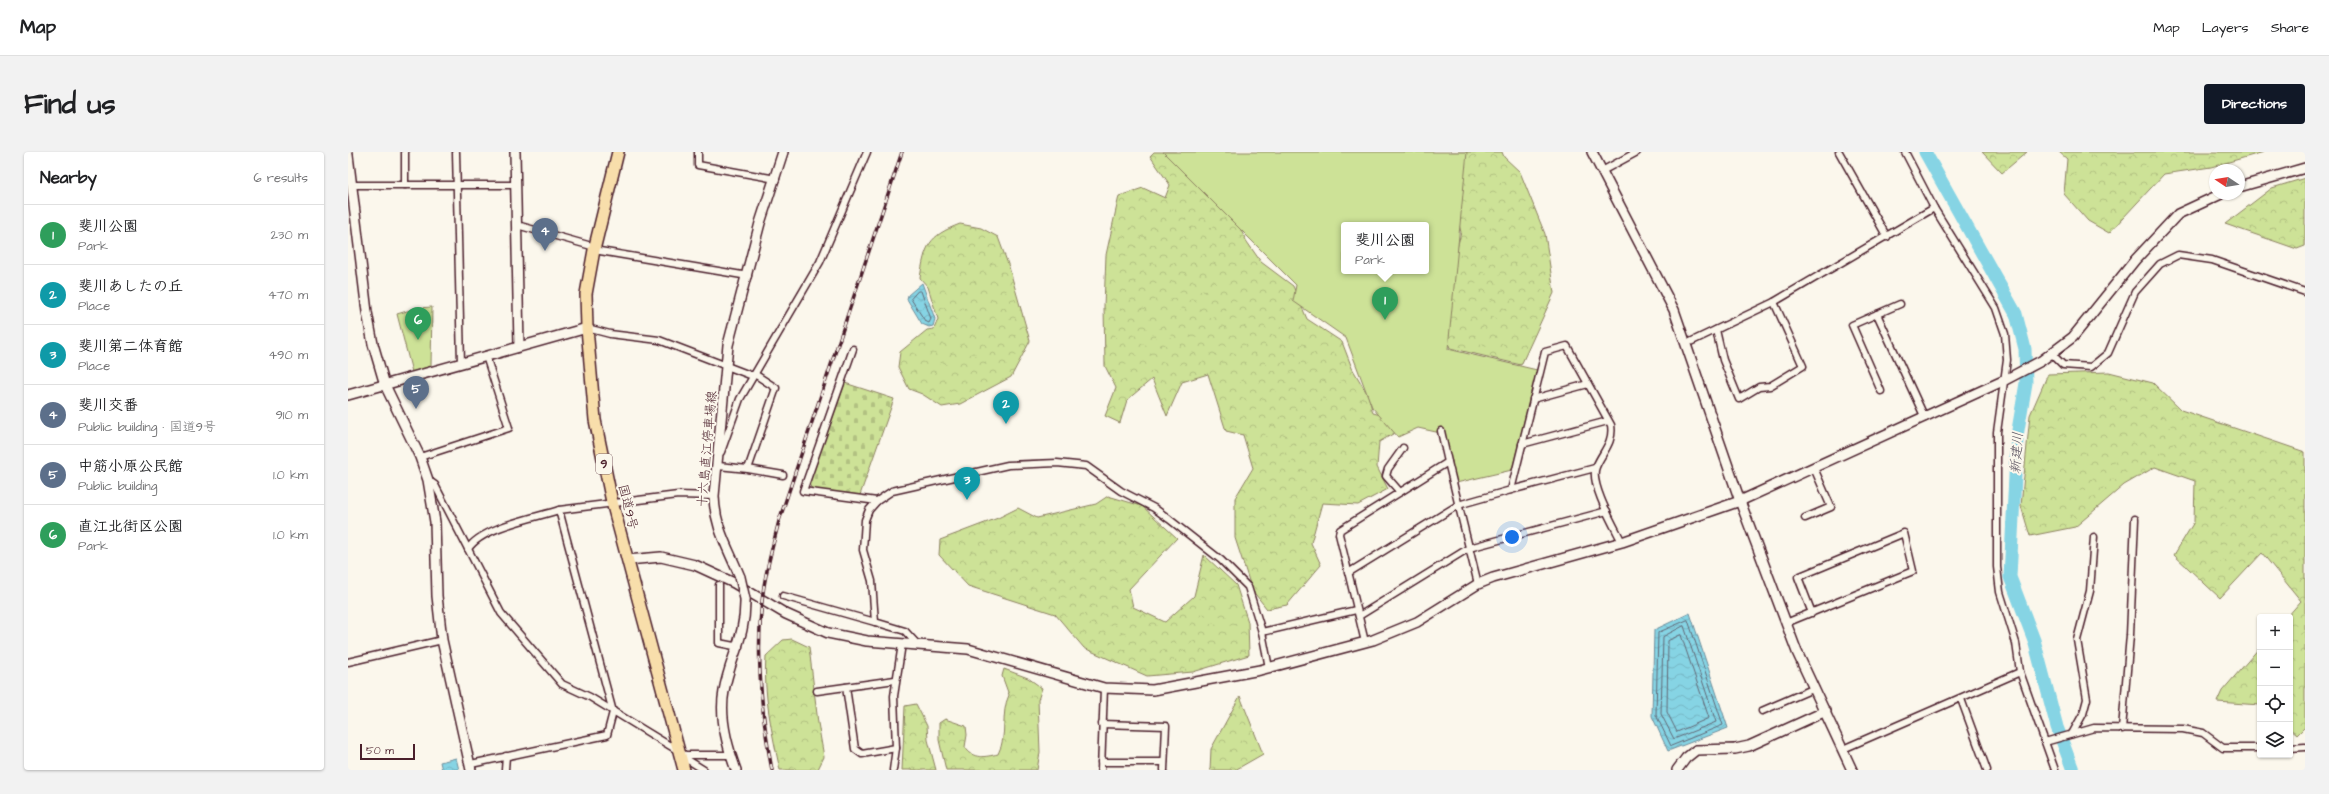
<!DOCTYPE html>
<html lang="en">
<head>
<meta charset="utf-8">
<style>
  :root { --surface:#fff; --page:#f2f2f2; --text:#202124; --muted:#757577; --line:#e0e0e0; --accent:#111827 }
  body { margin:0; font-family:"Architects Daughter","Klee One",sans-serif; background:var(--page); color:var(--text) }
  .controls { position:absolute; right:12px; bottom:12px; display:grid; overflow:hidden; border-radius:4px; box-shadow:0 1px 3px #0004 }
  .controls button { width:36px; height:36px; display:grid; place-items:center; padding:0; border:0; border-bottom:1px solid var(--line); background:var(--surface); color:var(--text); font:20px sans-serif }
  .compass { position:absolute; left:1861px; top:12px; width:36px; height:36px; border-radius:50%; background:var(--surface); box-shadow:0 1px 3px #0004; rotate:282deg }
  .scale { position:absolute; left:12px; bottom:10px; width:55px; box-sizing:border-box; padding-left:4px; border:2px solid #4a1f2b; border-top:0; font-size:11px; line-height:14px; white-space:nowrap; color:#4a1f2b; -webkit-text-stroke:3px #fbf7ec; paint-order:stroke }
  .you { position:absolute; left:1164px; top:385px; width:14px; height:14px; margin:-10px; border:3px solid #fff; border-radius:50%; background:#1a73e8; box-shadow:0 0 0 6px #1a73e833 }
  .badge { display:grid; place-items:center; width:26px; height:26px; border-radius:50%; background:var(--accent); color:#fff; font-size:13px; font-weight:700 }
  .pin { position:absolute; translate:-50% -33px; filter:drop-shadow(0 1px 2px #0008) }
  .pin::after { content:''; position:absolute; top:21px; width:14px; height:12px; background:inherit; clip-path:polygon(0 0,100% 0,50% 100%) }
  .popup { position:absolute; left:993px; top:70px; width:88px; height:52px; box-sizing:border-box; display:grid; place-content:center; border-radius:4px; background:var(--surface); filter:drop-shadow(0 1px 3px #0005); font-size:13px; white-space:nowrap; color:var(--muted) }
  .popup b { font-size:15px; color:var(--text) }
  .popup::after { content:''; position:absolute; left:50%; top:100%; margin-left:-8px; border:8px solid transparent; border-top-color:var(--surface) }
  .list { margin:0; padding:0; list-style:none }
  h2 { display:flex; justify-content:space-between; align-items:center; height:52px; margin:0; padding:0 16px; font-size:17px }
  h2 small { font-size:13px; font-weight:400; color:var(--muted) }
  .list li { display:grid; grid-template-columns:26px 1fr auto; gap:12px; align-items:center; box-sizing:border-box; height:60px; padding:0 16px; border-top:1px solid var(--line) }
  .list b { display:block; font-size:15px; white-space:nowrap }
  .list p { margin:0; font-size:13px; white-space:nowrap; color:var(--muted) }
  .list em { font-size:13px; font-style:normal; color:var(--muted) }
  .icon { flex:none; width:22px; height:22px; fill:none; stroke:currentColor; stroke-width:2; stroke-linecap:round; stroke-linejoin:round }
  .map { position:relative; flex:none; width:1957px; height:618px; overflow:hidden; border-radius:4px }
  header { display:flex; align-items:center; gap:24px; box-sizing:border-box; height:56px; padding:0 20px; background:var(--surface); border-bottom:1px solid var(--line) }
  header strong { font-size:19px }
  nav { display:flex; gap:22px; margin-inline-start:auto; font-size:14px }
  .intro { display:flex; align-items:center; justify-content:space-between; box-sizing:border-box; height:96px; padding:0 24px }
  h1 { margin:0; font-size:28px }
  .button { padding:10px 18px; border-radius:4px; background:var(--accent); color:#fff; font-size:14px; font-weight:700 }
  main { display:flex; gap:24px; padding:0 24px }
  aside { flex:1; background:var(--surface); border-radius:4px; box-shadow:0 1px 3px #0004 }
  .map>svg:first-child { display:block }
  .forest { fill:url(#forest-crowns); stroke:#8c8061 }
  .cemetery { fill:url(#cemetery-stones); stroke:#8c8061 }
  .green { fill:#cde297; stroke:#8c8061; fill-rule:evenodd }
  .water { fill:url(#water-waves); stroke:#6e8c9a }
  .lines { fill:none; stroke-linecap:round; stroke-linejoin:round }
  .shore { stroke:#626775; stroke-width:1 }
  .river { stroke:#86d4e4; stroke-width:13 }
  .street-casing { stroke:#4a1f2b; stroke-width:9 }
  .secondary-casing { stroke:#4a1f2b; stroke-width:12 }
  .highway-casing { stroke:#4a1f2b; stroke-width:14 }
  .street { stroke:#fbf7ec; stroke-width:6 }
  .secondary { stroke:#fbf7ec; stroke-width:9 }
  .highway { stroke:#f8deab; stroke-width:11 }
  .rail-casing { stroke:#4a1f2b; stroke-width:3.5 }
  .rail { stroke:#fbf7ec; stroke-width:2; stroke-dasharray:6; stroke-linecap:butt }
  .secondary-bridge-casing { stroke:#4a1f2b; stroke-width:12; stroke-linecap:butt }
  .secondary-bridge { stroke:#fbf7ec; stroke-width:9 }
  .labels { text-anchor:middle; dominant-baseline:central; stroke-width:4; stroke-linejoin:round; paint-order:stroke }
  .shield { fill:#fbf7ec; stroke:#7f6065; stroke-width:1 }
  .shield-label { font-size:12px; font-weight:bold; fill:#4a1f2b }
  .street-label { font-size:13px; fill:#4a1f2b; stroke:#fbf7ec }
  .water-label { font-size:14px; font-style:italic; fill:#5c5562; stroke:#fbf7ec }
</style>
</head>
<body>
<header>
<strong>Map</strong>
<nav><a>Map</a><a>Layers</a><a>Share</a></nav>
</header>
<div class="intro"><h1>Find us</h1><a class="button">Directions</a></div>
<main>
<aside>
<h2>Nearby<small>6 results</small></h2>
<ul class="list">
<li><span class="badge" style="background:#2e9e5b">1</span><div><b>斐川公園</b><p>Park</p></div><em>230 m</em></li>
<li><span class="badge" style="background:#0f9aa8">2</span><div><b>斐川あしたの丘</b><p>Place</p></div><em>470 m</em></li>
<li><span class="badge" style="background:#0f9aa8">3</span><div><b>斐川第二体育館</b><p>Place</p></div><em>490 m</em></li>
<li><span class="badge" style="background:#5c6f8a">4</span><div><b>斐川交番</b><p>Public building · 国道9号</p></div><em>910 m</em></li>
<li><span class="badge" style="background:#5c6f8a">5</span><div><b>中筋小原公民館</b><p>Public building</p></div><em>1.0 km</em></li>
<li><span class="badge" style="background:#2e9e5b">6</span><div><b>直江北街区公園</b><p>Park</p></div><em>1.0 km</em></li>
</ul>
</aside>
<div class="map">
<svg width="1957" height="618" viewBox="0 0 1957 618">
  <defs>
    <pattern id="forest-crowns" width="20" height="18" patternUnits="userSpaceOnUse"><rect width="20" height="18" fill="#cde297"/><path d="M2 6a3 3 0 1 1 6 0M12 15a3 3 0 1 1 6 0" fill="none" stroke="#b2c182"/></pattern>
    <pattern id="cemetery-stones" width="16" height="16" patternUnits="userSpaceOnUse"><rect width="16" height="16" fill="#cde297"/><path d="M2 7V4a2 2 0 0 1 4 0v3zM10 15v-3a2 2 0 0 1 4 0v3z" fill="#b2c182"/></pattern>
    <pattern id="water-waves" width="16" height="10" patternUnits="userSpaceOnUse"><rect width="16" height="10" fill="#86d4e4"/><path d="M0 5q4-4 8 0t8 0" fill="none" stroke="#75b6c4"/></pattern>
  </defs>
  <rect width="100%" height="100%" fill="#fbf7ec"/>
  <filter id="ink" filterUnits="userSpaceOnUse"><feTurbulence type="fractalNoise" baseFrequency=".025" numOctaves="2"/><feDisplacementMap in="SourceGraphic" scale="8" xChannelSelector="R" yChannelSelector="G"/><feConvolveMatrix kernelMatrix="1 2 1 2 8 2 1 2 1" color-interpolation-filters="sRGB"/></filter>
  <g filter="url(#ink)">
    <g class="forest">
      <polygon points="806,0 829,0 886,65 899,90 913,110 945,134 959,167 994,190 1004,216 1020,243 1025,261 1064,271 1031,290 1029,315 1040,337 1010,353 974,351 963,391 973,413 939,453 919,457 904,438 887,386 887,346 905,316 895,283 878,279 860,222 834,230 819,264 804,227 779,248 772,271 757,264 768,236 757,214 756,154 758,103 771,44 795,36 817,46 822,33 802,4"/>
      <polygon points="1102,0 1154,0 1156,5 1172,20 1197,82 1206,141 1173,213 1102,196 1092,169 1113,80 1105,50"/>
      <polygon points="1634,0 1679,0 1654,21"/>
      <polygon points="1711,0 1916,0 1863,15 1816,22 1761,81 1740,69 1716,42 1719,7"/>
      <polygon points="1957,26 1957,94 1949,97 1877,72 1924,36"/>
      <path d="M612 72 633 76 650 85 661 115 682 189 663 225 612 252 594 255 574 242 561 237 550 215 552 200 579 178 586 177 590 167 580 135 572 126C577 94 580 84 612 72Z"/>
      <polygon points="1761,220 1805,231 1833,258 1957,300 1957,575 1949,583 1942,577 1942,465 1939,465 1953,449 1914,401 1872,446 1826,403 1846,370 1847,329 1807,315 1776,333 1727,375 1682,384 1673,354 1682,263 1700,222"/>
      <polygon points="760,344 794,354 829,386 781,437 785,455 817,470 846,444 856,403 888,433 900,470 901,503 845,520 799,524 736,496 707,462 620,434 591,403 592,388 650,366 670,356 689,366 748,352"/>
      <path d="M444 487 461 495 470 571 476 605 470 617 467 618H432C424 581 415 542 418 504L435 488Z"/>
      <polygon points="1912,495 1912,553 1869,550 1874,539"/>
      <path d="M656 517 680 526 694 536 690 548 692 600 689 618H598L591 588V571L597 567 618 574 619 583 617 595C625 608 637 605 650 602 660 583 652 562 661 543L654 524Z"/>
      <polygon points="892,544 915,602 887,618 862,618 863,597"/>
      <polygon points="568,552 579,574 580,588 588,618 554,618 557,554"/>
    </g>
    <polygon class="cemetery" points="497,231 546,247 512,343 464,337 461,332"/>
    <g class="green">
      <path d="M815 0H1119L1100 197 1189 218 1164 318 1108 331 1097 282 1070 276 1050 285 1024 255 998 186 945 149 948 133ZM996 73H1078V119H996Z"/>
      <polygon points="84,155 83,214 64,220 49,162 69,156"/>
    </g>
    <g class="water">
      <polygon points="574,131 587,167 585,174 581,175 574,172 559,147 560,143"/>
      <polygon points="1342,461 1380,576 1320,599 1304,564 1306,478"/>
      <polygon points="108,606 111,618 94,618 92,610"/>
    </g>
    <g class="lines">
      <g class="shore">
        <polygon points="570,139 573,139 583,167 581,171 577,169 563,147"/>
        <polygon points="1340,468 1375,573 1323,594 1308,563 1310,481"/>
        <polygon points="1336,474 1368,570 1326,587 1313,562 1315,485"/>
        <polygon points="1333,483 1361,566 1329,580 1319,560 1320,489"/>
      </g>
      <polyline class="river" points="1577,0 1668,162 1677,197 1678,231 1669,284 1662,425 1686,488 1709,575 1725,618"/>
      <defs>
        <g id="street">
          <polyline points="108,0 113,211"/>
          <polyline points="350,0 350,13 428,27"/>
          <polyline points="1491,0 1539,85"/>
          <polyline points="1557,0 1586,56 1648,156 1657,182 1659,208 1649,280 1649,415 1652,440 1668,491 1672,520 1707,618"/>
          <polyline points="1254,19 1289,0"/>
          <polyline points="5,33 168,33"/>
          <polyline points="57,33 57,0"/>
          <polyline points="169,73 247,95"/>
          <polyline points="246,98 400,124"/>
          <polyline points="1529,162 1577,266"/>
          <polyline points="239,176 262,182 311,188 402,223 408,223 428,236 400,317 370,314"/>
          <polyline points="1368,178 1375,208 1391,247 1411,235 1422,234 1455,214 1426,150"/>
          <polyline points="1338,192 1426,150 1586,56"/>
          <polyline points="505,197 455,339 529,349"/>
          <polyline points="1703,201 1715,213 1743,215 1760,201 1787,140 1812,112 1830,103 1864,108 1957,140"/>
          <polyline points="1533,239 1504,173 1552,152"/>
          <polyline points="1185,247 1240,232"/>
          <polyline points="1093,279 1100,310"/>
          <polyline points="1174,292 1260,269"/>
          <polyline points="373,300 392,247 472,110 519,0"/>
          <polyline points="72,305 161,276 138,204"/>
          <polyline points="400,317 435,323"/>
          <polyline points="80,328 87,333 153,461 214,532 242,545 337,603 382,603"/>
          <polyline points="1163,338 1247,316"/>
          <polyline points="1052,340 1038,324 1040,317 1055,296"/>
          <polyline points="1457,366 1483,355 1466,316"/>
          <path d="M120 397C134 375 186 366 211 358"/>
          <path d="M1000 421 1110 353 1163 338 1197 200 1219 194 1263 273C1266 291 1254 300 1248 315 1241 331 1266 374 1274 390"/>
          <polyline points="371,433 371,491 391,495"/>
          <polyline points="435,444 527,470"/>
          <polyline points="1011,464 1121,396 1259,359"/>
          <polyline points="1438,471 1565,419 1556,381 1450,425 1464,461"/>
          <polyline points="914,480 1008,458"/>
          <polyline points="1017,490 991,382 992,378 1100,310 1130,432"/>
          <polyline points="569,492 557,479 527,470 524,429 515,398 517,368 521,358 529,349 544,339 660,313 709,311 738,314 773,339 806,356 821,367 873,408 900,435 914,480 921,516"/>
          <polyline points="0,510 94,488"/>
          <polyline points="498,535 507,597 514,602 548,596 546,544 554,492"/>
          <polyline points="469,539 547,528"/>
          <polyline points="1613,547 1639,618"/>
          <polyline points="1414,559 1467,536"/>
          <polyline points="754,572 818,574 816,618"/>
          <polyline points="1774,577 1782,483 1787,367"/>
          <polyline points="1724,582 1735,562 1739,547 1729,488 1742,439 1746,385"/>
          <polyline points="1697,590 1746,576 1835,577 1855,581 1875,596 1912,596"/>
          <polyline points="1942,596 1957,595"/>
          <polyline points="1495,597 1672,520"/>
          <polyline points="337,603 340,608 356,618"/>
          <polyline points="753,610 816,610"/>
          <polyline points="123,612 259,583 265,560 211,358 330,343 366,344"/>
          <polyline points="157,618 158,604"/>
          <polyline points="545,618 548,596"/>
          <polyline points="753,618 756,536"/>
        </g>
        <g id="secondary">
          <polyline points="167,0 171,194"/>
          <polyline points="1244,0 1326,158 1392,349 1449,500 1504,618"/>
          <polyline points="0,3 19,160 25,192 37,233 72,305 80,328 87,370 89,444 94,488 123,618"/>
          <polyline points="1891,35 1957,16"/>
          <polyline points="0,243 239,176"/>
          <polyline points="279,408 313,405 347,413 386,431 438,462 480,481 519,489 620,497 756,536 805,538 912,518 1025,488 1069,470 1130,432 1145,426 1274,390 1392,349 1657,228 1693,209 1725,185 1787,108 1830,62 1873,42"/>
          <path d="M392 425C380 395 367 377 366 344L380 193 412 71 435 0"/>
          <path d="M388 618C379 594 371 565 376 539 382 505 398 485 397 447"/>
          <polyline points="1329,618 1338,606 1348,598 1387,597 1401,594 1478,559"/>
        </g>
        <polyline id="highway" points="270,0 246,98 238,142 239,176 247,268 264,350 336,618"/>
      </defs>
      <use href="#street" class="street-casing"/>
      <use href="#secondary" class="secondary-casing"/>
      <use href="#highway" class="highway-casing"/>
      <use href="#street" class="street"/>
      <use href="#secondary" class="secondary"/>
      <use href="#highway" class="highway"/>
      <defs>
        <path id="rail" d="M424 618C413 560 407 501 415 441 418 417 425 393 431 369L554 0"/>
      </defs>
      <use href="#rail" class="rail-casing"/>
      <use href="#rail" class="rail"/>
      <defs>
        <polyline id="secondary-bridge" points="392,425 397,447"/>
      </defs>
      <use href="#secondary-bridge" class="secondary-bridge-casing"/>
      <use href="#secondary-bridge" class="secondary-bridge"/>
    </g>
  </g>
  <g class="labels">
    <rect class="shield" x="248" y="302" width="16" height="20" rx="3"/>
    <g class="shield-label">
      <text x="256" y="312">9</text>
    </g>
    <g class="street-label">
      <text transform="translate(359 297) rotate(-85)">十六島直江停車場線</text>
      <text transform="translate(280 355) rotate(76)">国道9号</text>
    </g>
    <g class="water-label">
      <text transform="translate(1669 301) rotate(-86)">新建川</text>
    </g>
  </g>
</svg>
<div class="controls">
<button>+</button>
<button>−</button>
<button><svg class="icon" aria-label="locate" viewBox="0 0 24 24"><circle cx="12" cy="12" r="6"/><path d="M12 2v4M12 18v4M2 12h4M18 12h4"/></svg></button>
<button><svg class="icon" aria-label="layers" viewBox="0 0 24 24"><path d="M12 4l9 5-9 5-9-5zM3 14l9 5 9-5"/></svg></button>
</div>
<svg class="compass" viewBox="-18 -18 36 36"><path d="M0-13l5 13h-10z" fill="#e53935"/><path d="M0 13l5-13h-10z" fill="#757577"/></svg>
<div class="scale">50 m</div>
<div class="you"></div>
<div class="pin badge" style="left:1037px;top:168px;background:#2e9e5b">1</div>
<div class="popup"><b>斐川公園</b>Park</div>
<div class="pin badge" style="left:658px;top:272px;background:#0f9aa8">2</div>
<div class="pin badge" style="left:619px;top:348px;background:#0f9aa8">3</div>
<div class="pin badge" style="left:197px;top:99px;background:#5c6f8a">4</div>
<div class="pin badge" style="left:68px;top:257px;background:#5c6f8a">5</div>
<div class="pin badge" style="left:70px;top:188px;background:#2e9e5b">6</div>
</div>
</main>
</body>
</html>
